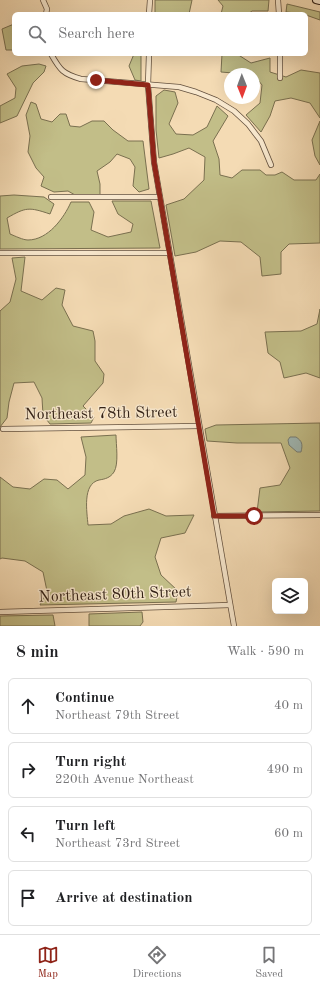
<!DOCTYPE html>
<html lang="en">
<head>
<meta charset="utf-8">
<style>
  :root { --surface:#fff; --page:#f6f6f6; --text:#202124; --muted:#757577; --line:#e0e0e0; --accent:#8f2418 }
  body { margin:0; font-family:"Old Standard TT",serif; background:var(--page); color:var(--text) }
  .controls { position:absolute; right:12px; bottom:12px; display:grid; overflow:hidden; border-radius:6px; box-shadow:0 4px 16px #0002 }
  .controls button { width:36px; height:36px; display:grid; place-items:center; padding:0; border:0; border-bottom:1px solid var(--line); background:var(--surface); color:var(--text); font:20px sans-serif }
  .compass { position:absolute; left:224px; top:68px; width:36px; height:36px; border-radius:50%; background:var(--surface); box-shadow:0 4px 16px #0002; rotate:179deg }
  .stop { position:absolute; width:12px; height:12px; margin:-9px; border:3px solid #8f2418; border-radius:50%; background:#fff }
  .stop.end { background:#8f2418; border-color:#fff; box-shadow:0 1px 4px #0008 }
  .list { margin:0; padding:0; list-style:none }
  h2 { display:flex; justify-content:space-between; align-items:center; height:52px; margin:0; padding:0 16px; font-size:17px }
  h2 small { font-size:13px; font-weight:400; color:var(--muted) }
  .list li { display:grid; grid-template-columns:26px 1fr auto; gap:12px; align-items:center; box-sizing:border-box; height:56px; margin:0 8px 8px; padding:0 8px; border:1px solid var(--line); border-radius:6px }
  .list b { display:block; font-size:15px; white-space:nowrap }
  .list p { margin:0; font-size:13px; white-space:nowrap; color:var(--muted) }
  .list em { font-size:13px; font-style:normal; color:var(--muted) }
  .icon { flex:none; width:22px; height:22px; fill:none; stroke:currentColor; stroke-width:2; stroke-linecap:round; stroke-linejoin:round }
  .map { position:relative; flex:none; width:320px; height:626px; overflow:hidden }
  .search { position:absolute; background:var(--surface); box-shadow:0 4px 16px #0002; left:12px; right:12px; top:12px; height:44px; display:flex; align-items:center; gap:10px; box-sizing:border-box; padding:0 14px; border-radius:6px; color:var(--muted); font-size:15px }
  .sheet { height:308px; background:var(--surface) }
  nav { display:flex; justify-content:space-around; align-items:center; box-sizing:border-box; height:56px; border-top:1px solid var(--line); background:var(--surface); font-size:11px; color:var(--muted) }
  nav a { display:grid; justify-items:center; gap:2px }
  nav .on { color:var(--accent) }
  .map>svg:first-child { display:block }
  .green { fill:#c2be88; stroke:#7a7050 }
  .water { fill:#9fb9b6; stroke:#747d76 }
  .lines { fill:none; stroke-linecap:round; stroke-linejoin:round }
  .street-casing { stroke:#63503e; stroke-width:6 }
  .secondary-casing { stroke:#332217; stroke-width:8 }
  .street { stroke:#f8e8ce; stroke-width:4.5 }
  .secondary { stroke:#f8e8ce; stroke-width:6 }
  .route { stroke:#8f2418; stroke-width:5 }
  .labels { text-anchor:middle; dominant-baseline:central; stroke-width:3; stroke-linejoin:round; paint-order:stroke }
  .street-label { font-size:16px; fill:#332217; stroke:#f8e8ce }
</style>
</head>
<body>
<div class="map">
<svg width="320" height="626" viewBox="0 0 320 626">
  <rect width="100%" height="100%" fill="#f4dbb4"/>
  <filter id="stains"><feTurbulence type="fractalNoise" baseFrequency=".005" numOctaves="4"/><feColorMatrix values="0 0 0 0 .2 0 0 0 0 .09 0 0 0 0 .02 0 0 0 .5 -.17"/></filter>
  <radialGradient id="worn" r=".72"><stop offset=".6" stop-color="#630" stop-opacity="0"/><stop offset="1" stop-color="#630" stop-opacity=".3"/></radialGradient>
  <g class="green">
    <polygon points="155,0 192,0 189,14 155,14"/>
    <polygon points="218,0 269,0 268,11 252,11 248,14 221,14 223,6"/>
    <polygon points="287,4 320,12 320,20 306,15 306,14 286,12"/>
    <polygon points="14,24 14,50 6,50 2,29"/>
    <polygon points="134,54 141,54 141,81 135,80 129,66"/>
    <polygon points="222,54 237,54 251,63 270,58 270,72 286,77 301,70 320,73 320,118 310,103 291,98 275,101 270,116 261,132 246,115 260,103 262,85 251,71 233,73 221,72"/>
    <polygon points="39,64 46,66 44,72 33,83 17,116 0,123 0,106 15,98 16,88 7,74 22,66"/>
    <polygon points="164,90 175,92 178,103 169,124 176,134 193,135 207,127 217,106 228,116 213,141 219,159 220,175 232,178 242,170 260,170 266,175 275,175 282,172 294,180 316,180 320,174 320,243 289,244 281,252 281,274 262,276 260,257 241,242 220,241 196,252 175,256 166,205 184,199 204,180 205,157 189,148 173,154 159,158 156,130 156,96"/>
    <polygon points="31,102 36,104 41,119 52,122 60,114 66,114 70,126 80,127 92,121 104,121 113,130 128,141 143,141 149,189 139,192 133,186 135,167 130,159 117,154 110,162 97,171 100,184 100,195 75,195 68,191 54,192 41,186 44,177 36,168 28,152 30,136 26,115"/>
    <polygon points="320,121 320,165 315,156 312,140"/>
    <path d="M14 195 44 197 54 204 50 214C29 207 26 207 7 218L10 234C15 236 23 240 28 240 48 240 64 218 71 202H89L94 212 91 230 108 237 131 232 133 224 118 214 112 201H151L160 248 0 249V196Z"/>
    <polygon points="25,257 21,291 42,300 56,288 65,290 62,305 73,326 93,331 95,341 95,361 104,374 103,383 83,406 94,417 91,423 50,424 43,415 42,398 34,382 14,383 9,402 7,418 0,427 0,311 10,302 16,279 12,258"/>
    <polygon points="320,309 320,378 306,373 284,378 280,362 268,353 265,332 301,331 317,324"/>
    <polygon points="320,423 320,511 257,512 260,488 280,485 290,468 281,443 237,443 207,441 205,429 216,425"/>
    <path d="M116 435C116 444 119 464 114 472 110 478 105 479 99 480 82 484 87 512 88 525L111 524 124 516 149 509 166 516 194 515 185 533 161 538 155 557 161 575 178 591 176 602 40 605 47 591 43 572 25 561 2 558 0 559V477L13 487 30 489 44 479 57 480 68 489 85 475 86 457 81 437Z"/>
    <polygon points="142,612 143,622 140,626 89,626 89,614"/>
    <polygon points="53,615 55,626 0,626 0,616"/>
  </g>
  <path class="water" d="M290 437H296C302 441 303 444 301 452H297L289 445 288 440Z"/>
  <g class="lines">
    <defs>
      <g id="street">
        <polyline points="43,0 47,9 46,14"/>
        <polyline points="278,0 279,14"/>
        <polyline points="149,14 150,0"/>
        <path d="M51 54C60 70 63 74 81 79L179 87 196 92 216 100 234 111 248 124 261 141 271 165"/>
        <polyline points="149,54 148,85 154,162 234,626"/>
        <polyline points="280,54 280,78"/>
        <polyline points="51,197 159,197"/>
        <polyline points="0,253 169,253"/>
        <polyline points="3,429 199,426"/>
        <polyline points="214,516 320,515"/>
        <polyline points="0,612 230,605"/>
      </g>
      <polyline id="secondary" points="316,0 320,1"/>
    </defs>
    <use href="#street" class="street-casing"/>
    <use href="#secondary" class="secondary-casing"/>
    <use href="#street" class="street"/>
    <use href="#secondary" class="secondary"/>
  </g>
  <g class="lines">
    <polyline class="route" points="96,80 148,85 154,162 214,516 254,516"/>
  </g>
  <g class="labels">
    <g class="street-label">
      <text transform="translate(101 414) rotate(-1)">Northeast 78th Street</text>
      <text transform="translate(115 595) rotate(-2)">Northeast 80th Street</text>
    </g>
  </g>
  <rect width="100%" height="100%" filter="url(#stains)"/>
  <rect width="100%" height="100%" fill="url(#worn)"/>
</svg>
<div class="controls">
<button><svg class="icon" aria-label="layers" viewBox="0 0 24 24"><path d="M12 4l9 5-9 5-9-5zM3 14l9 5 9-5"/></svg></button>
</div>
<svg class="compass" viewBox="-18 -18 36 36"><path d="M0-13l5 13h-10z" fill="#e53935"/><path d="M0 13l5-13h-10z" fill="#757577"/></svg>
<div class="stop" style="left:254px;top:516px"></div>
<div class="stop end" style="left:96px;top:80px"></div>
<div class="search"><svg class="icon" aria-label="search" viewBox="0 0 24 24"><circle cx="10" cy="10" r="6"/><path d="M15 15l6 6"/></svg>Search here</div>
</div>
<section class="sheet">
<h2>8 min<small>Walk · 590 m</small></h2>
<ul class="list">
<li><svg class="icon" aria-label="ahead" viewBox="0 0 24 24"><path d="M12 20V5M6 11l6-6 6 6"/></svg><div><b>Continue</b><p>Northeast 79th Street</p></div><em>40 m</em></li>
<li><svg class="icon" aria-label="right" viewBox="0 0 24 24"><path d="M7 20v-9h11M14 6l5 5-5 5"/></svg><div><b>Turn right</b><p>220th Avenue Northeast</p></div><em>490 m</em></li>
<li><svg class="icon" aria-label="left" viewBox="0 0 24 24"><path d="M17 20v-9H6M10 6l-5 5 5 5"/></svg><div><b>Turn left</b><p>Northeast 73rd Street</p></div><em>60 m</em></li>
<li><svg class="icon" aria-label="arrive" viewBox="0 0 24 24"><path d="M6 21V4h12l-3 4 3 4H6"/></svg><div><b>Arrive at destination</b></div></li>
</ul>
</section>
<nav>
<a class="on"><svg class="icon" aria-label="map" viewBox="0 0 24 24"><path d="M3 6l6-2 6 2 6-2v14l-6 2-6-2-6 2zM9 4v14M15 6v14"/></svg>Map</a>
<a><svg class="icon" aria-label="directions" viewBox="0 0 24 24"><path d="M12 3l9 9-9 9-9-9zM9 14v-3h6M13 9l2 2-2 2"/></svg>Directions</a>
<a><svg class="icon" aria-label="saved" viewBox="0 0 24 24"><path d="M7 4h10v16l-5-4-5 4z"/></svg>Saved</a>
</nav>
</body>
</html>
